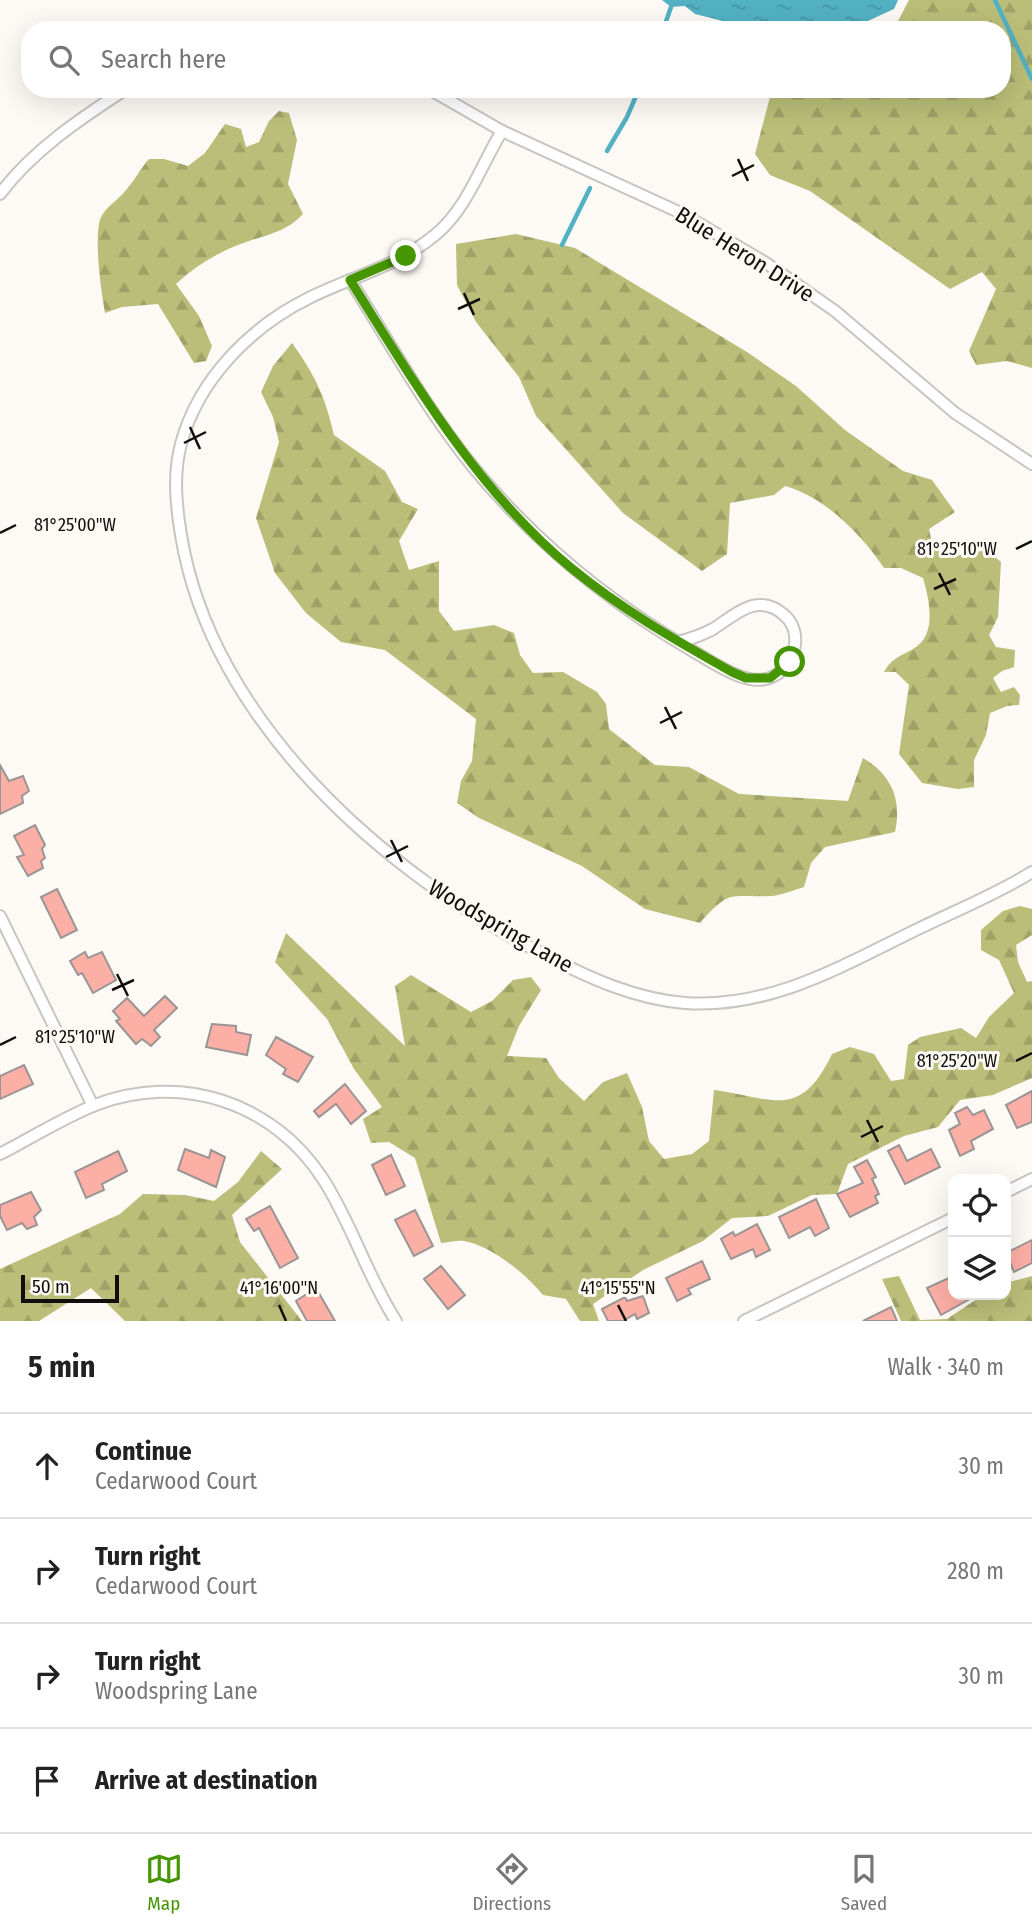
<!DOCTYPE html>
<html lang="en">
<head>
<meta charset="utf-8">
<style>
  :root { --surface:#fff; --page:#f6f6f6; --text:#222; --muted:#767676; --line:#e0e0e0; --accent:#459600 }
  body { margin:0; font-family:"Fira Sans Condensed",sans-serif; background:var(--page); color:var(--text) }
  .controls { position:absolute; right:21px; bottom:21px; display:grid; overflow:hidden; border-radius:14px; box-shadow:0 7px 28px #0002 }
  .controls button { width:63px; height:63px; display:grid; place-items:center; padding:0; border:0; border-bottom:2px solid var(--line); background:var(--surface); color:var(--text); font:35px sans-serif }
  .scale { position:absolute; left:21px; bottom:18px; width:98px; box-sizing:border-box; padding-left:7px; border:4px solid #100f0d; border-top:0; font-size:19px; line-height:24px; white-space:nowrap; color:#100f0d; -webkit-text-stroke:5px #fdfaf5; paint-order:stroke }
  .stop { position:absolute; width:21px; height:21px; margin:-16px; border:5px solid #459600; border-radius:50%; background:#fff }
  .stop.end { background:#459600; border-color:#fff; box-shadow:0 2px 7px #0008 }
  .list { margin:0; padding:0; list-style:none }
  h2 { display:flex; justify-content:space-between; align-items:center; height:91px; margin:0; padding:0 28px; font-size:30px }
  h2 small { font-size:23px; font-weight:400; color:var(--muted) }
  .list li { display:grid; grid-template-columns:46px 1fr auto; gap:21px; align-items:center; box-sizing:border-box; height:105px; padding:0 28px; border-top:2px solid var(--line) }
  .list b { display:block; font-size:26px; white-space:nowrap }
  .list p { margin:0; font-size:23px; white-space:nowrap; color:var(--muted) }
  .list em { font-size:23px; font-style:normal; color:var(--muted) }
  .icon { flex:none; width:38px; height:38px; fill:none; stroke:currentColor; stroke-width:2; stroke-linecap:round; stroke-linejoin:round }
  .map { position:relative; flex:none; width:1032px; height:1321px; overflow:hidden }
  .search { position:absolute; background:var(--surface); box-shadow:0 7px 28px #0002; left:21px; right:21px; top:21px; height:77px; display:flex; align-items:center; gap:18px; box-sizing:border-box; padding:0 24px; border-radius:28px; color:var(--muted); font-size:26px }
  .sheet { height:511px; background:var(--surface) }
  nav { display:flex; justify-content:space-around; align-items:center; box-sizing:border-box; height:98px; border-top:2px solid var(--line); background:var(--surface); font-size:19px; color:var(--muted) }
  nav a { display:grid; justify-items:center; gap:4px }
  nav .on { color:var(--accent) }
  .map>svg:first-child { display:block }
  .forest { fill:url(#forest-firs) }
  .water { fill:url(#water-ripples) }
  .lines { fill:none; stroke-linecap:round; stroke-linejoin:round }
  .stream { stroke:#52b1c3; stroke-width:4.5 }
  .building { fill:#fcafa5; stroke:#9a9494; stroke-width:2 }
  .minor-casing { stroke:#c8c5c1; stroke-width:14 }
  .minor { stroke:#fff; stroke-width:10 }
  .route { stroke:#459600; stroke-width:9 }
  .ticks { fill:none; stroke:#100f0d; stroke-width:2.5 }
  .labels { text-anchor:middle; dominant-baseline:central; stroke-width:6; stroke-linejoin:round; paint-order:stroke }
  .street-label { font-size:23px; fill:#100f0d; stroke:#fdfaf5 }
  .ticks-label { font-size:18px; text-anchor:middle; fill:#100f0d; stroke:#fdfaf5; stroke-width:6; stroke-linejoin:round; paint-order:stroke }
</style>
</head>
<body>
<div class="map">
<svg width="1032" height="1321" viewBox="0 0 1032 1321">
  <defs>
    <pattern id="forest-firs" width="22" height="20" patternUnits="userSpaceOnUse" patternTransform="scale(1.75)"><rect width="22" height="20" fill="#babe78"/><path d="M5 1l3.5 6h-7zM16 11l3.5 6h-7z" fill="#9fa267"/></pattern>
    <pattern id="water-ripples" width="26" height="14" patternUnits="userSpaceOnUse" patternTransform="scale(1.75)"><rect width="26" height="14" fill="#52b1c3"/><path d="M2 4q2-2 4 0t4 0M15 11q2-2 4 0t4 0" fill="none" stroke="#4697a6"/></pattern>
  </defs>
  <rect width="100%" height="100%" fill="#fdfaf5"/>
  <g class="forest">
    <polygon points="909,0 1032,0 1032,368 1007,361 976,365 969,351 996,289 982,272 950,289 810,191 770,175 755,154 772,89 1002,89 1002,30 883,30 898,21"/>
    <path d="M279 111 289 113 297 140 288 184 303 214C288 231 267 235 246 242 220 251 196 265 176 284L199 316 212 346 206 361 194 363 158 304 122 307 105 313C101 289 95 249 99 224 101 209 118 201 126 190 135 180 140 169 149 159H164L188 166 205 153 225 124 241 129 246 147 259 142 269 121Z"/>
    <path d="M516 234 575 248 747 352 796 386 845 430 903 471 932 480 955 512 929 529 932 543 944 558 987 550 1001 562 998 617 989 635 996 647 1015 650 1014 667 1002 671 993 678 1001 692 1014 687 1020 695 1019 705 1007 706 990 713 986 735 974 760V787L958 789 922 783 899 754 909 685 896 672H884C892 658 899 657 913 649 938 635 929 599 923 578L901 568H884C862 535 825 497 785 486L774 495 730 503 727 554 702 571 623 513 536 416 519 377 476 322 457 285 456 244Z"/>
    <path d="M292 343C315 375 325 396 334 435L385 471 402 502 418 509 399 541 409 570 439 561V611L454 631 494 625 514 633 520 655 533 673 563 672 597 692 606 704 609 729 655 765 689 767 739 794 848 801 863 758C892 775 902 800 895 832L825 847 811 863 804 887C794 890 782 895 772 896 729 898 731 888 700 923L645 909 582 866 479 818 457 803 461 781 472 761 476 719 385 650 341 642 306 613 275 573 256 518 279 442 273 417 261 392 273 366Z"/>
    <path d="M1020 906 1032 909V935L1016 945 1018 962 1027 982 1032 981V1078L993 1095 960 1100 938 1127 904 1136 848 1164 837 1194 812 1195 768 1216 732 1218 703 1241 643 1270 593 1304 599 1321H580L566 1299 543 1295C526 1274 492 1246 464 1241 457 1240 448 1243 441 1243L415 1158 389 1142 371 1143 363 1119 382 1107 354 1069 327 1019 275 962 286 933 405 1046 395 986 411 975 471 1012 492 1001 513 980 531 977 541 990 519 1026 507 1056 546 1058 559 1078 584 1101 603 1082 627 1073 642 1107 649 1141 664 1159 692 1154 709 1141 714 1090C773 1098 800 1121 832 1054L850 1047 874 1054 891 1081 904 1079 908 1045 920 1037 961 1028 976 1038 989 1017 1014 993 999 960 981 950V930L1003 911Z"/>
    <polygon points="261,1151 282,1169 232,1215 240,1242 302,1321 125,1321 91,1288 39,1321 0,1321 0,1269 120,1214 143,1194 185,1195 214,1201 238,1182"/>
    <polygon points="899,1276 920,1320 947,1319 983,1295 1006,1295 1006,1283 1032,1276 1032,1321 901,1321 882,1279"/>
  </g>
  <polygon class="water" points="662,0 898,0 894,9 857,26 735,24 695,14 685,6 671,7"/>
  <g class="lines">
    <g class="stream">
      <polyline points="995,0 1032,79"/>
      <polyline points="663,30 671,7"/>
      <polyline points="607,151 627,117 639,89"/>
      <polyline points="562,245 590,188"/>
    </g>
  </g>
  <g class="building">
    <polygon points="0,765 9,781 23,776 29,791 22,796 23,803 0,814"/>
    <polygon points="35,825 45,845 42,849 45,858 41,861 43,868 28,876 17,857 24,855 14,836"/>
    <polygon points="57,889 77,930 61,938 41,897"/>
    <polygon points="85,952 88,958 102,952 116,980 93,993 82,973 78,975 70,961"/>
    <polygon points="165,996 177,1008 154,1030 160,1037 151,1046 142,1039 136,1044 116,1021 120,1019 113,1011 127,998 144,1016"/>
    <polygon points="212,1024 236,1026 236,1032 251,1035 247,1055 206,1047"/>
    <polygon points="276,1037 313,1057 298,1082 283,1074 286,1069 266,1055"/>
    <polygon points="24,1065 33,1084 0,1099 0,1076"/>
    <polygon points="345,1084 366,1111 351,1124 336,1104 319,1117 314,1111"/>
    <polygon points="1032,1091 1032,1122 1017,1128 1006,1105"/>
    <polygon points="967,1107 973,1115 984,1110 993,1129 971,1141 974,1149 960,1156 949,1130 960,1124 955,1113"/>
    <polygon points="899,1145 907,1161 931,1149 940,1167 905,1184 888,1151"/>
    <polygon points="185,1149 209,1158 211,1150 225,1157 216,1187 178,1170"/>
    <polygon points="118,1151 127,1171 102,1184 104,1190 86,1198 75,1172"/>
    <polygon points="391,1155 405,1186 386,1195 372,1165"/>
    <polygon points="867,1160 876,1177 872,1179 879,1194 875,1196 878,1203 850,1217 837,1194 863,1183 854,1167"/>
    <polygon points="31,1192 41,1210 34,1217 37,1225 27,1229 22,1223 7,1230 0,1216 0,1205"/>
    <polygon points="816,1199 829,1228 815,1236 810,1227 789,1238 779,1217"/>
    <polygon points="270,1206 298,1258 280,1268 259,1228 254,1231 246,1219"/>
    <polygon points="415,1210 433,1246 414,1256 395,1220"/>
    <polygon points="757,1224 770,1250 756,1257 753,1249 731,1259 721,1239 733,1232 735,1236"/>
    <polygon points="1032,1240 1032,1263 1014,1272 1006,1253"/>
    <polygon points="702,1261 710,1279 688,1289 691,1294 677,1301 666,1278"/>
    <polygon points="441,1266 465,1295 448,1309 424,1279"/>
    <polygon points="953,1276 953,1295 977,1295 941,1315 927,1288"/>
    <polygon points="316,1288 335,1321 307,1321 296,1301"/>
    <polygon points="643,1296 649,1313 637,1319 635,1314 623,1321 608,1321 602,1309 625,1297 627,1301"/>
    <polygon points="891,1307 897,1321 863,1321"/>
  </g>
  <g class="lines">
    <defs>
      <g id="minor">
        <polyline points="429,89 502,131 683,214 766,263 835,311 955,413 1032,464"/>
        <path d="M502 131C481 165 467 209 435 235 398 266 351 277 309 298 250 327 198 380 181 444 173 474 176 505 181 535 211 721 385 874 545 955 589 978 635 999 685 1003 772 1009 845 964 920 928 957 910 997 894 1032 872"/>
        <path d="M0 194C32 151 81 118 126 89"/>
        <path d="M350 280C390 343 426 409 473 467 535 542 607 601 691 650 713 662 749 690 774 676 796 664 804 631 783 614 757 592 735 615 713 629 702 635 690 639 678 642"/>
        <polyline points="0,916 93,1106"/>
        <path d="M0 1154C31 1138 63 1118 95 1105 181 1072 273 1102 323 1179 352 1224 367 1276 396 1321"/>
        <polyline points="1006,1192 1032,1179"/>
        <polyline points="744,1321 953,1218"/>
      </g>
    </defs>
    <use href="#minor" class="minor-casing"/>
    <use href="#minor" class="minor"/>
  </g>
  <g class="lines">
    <path class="route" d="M406 256 350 280C415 383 476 489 570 567 621 609 675 640 732 672L746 678H770L790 662"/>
  </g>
  <path class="ticks" d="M738 159 748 181M732 176 754 165M464 293 474 315M458 309 480 299M190 427 200 449M184 443 206 432M0 533 16 525M1016 549 1032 541M939 573 950 595M934 589 956 579M665 707 676 729M660 723 682 712M391 840 402 862M386 857 408 846M117 974 128 996M112 990 134 980M0 1045 16 1037M1016 1061 1032 1053M867 1120 878 1142M861 1137 883 1126M279 1305 286 1321M618 1305 626 1321"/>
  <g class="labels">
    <g class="street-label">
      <text transform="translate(745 254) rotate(32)">Blue Heron Drive</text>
      <text transform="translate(501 926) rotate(30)">Woodspring Lane</text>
    </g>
  </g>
  <g class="ticks-label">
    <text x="75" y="531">81°25'00"W</text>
    <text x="957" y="555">81°25'10"W</text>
    <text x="75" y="1043">81°25'10"W</text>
    <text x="957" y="1067">81°25'20"W</text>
    <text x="279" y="1294">41°16'00"N</text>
    <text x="618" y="1294">41°15'55"N</text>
  </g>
</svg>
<div class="controls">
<button><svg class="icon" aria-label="locate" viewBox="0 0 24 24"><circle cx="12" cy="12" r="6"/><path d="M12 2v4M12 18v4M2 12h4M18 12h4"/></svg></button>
<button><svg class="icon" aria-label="layers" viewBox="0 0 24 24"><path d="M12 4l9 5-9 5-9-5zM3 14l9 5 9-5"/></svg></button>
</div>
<div class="scale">50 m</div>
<div class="stop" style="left:790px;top:662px"></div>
<div class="stop end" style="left:406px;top:256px"></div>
<div class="search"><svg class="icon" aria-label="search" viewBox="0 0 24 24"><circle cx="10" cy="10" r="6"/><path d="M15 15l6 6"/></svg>Search here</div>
</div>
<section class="sheet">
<h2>5 min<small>Walk · 340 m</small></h2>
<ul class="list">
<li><svg class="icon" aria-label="ahead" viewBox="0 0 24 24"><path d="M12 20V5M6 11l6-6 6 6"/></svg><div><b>Continue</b><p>Cedarwood Court</p></div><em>30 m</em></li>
<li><svg class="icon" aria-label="right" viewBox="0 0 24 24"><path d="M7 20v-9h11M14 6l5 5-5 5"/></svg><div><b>Turn right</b><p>Cedarwood Court</p></div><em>280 m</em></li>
<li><svg class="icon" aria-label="right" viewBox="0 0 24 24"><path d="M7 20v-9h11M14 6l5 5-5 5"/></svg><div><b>Turn right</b><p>Woodspring Lane</p></div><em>30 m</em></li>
<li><svg class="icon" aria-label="arrive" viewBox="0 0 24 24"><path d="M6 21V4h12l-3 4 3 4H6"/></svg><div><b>Arrive at destination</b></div></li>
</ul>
</section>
<nav>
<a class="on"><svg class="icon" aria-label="map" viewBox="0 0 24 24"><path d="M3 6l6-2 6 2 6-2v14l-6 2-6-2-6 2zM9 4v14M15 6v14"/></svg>Map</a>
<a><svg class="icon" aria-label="directions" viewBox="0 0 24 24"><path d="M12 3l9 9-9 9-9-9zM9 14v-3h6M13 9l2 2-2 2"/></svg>Directions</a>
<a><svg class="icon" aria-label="saved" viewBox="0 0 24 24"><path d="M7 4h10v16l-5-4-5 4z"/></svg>Saved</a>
</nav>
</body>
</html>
